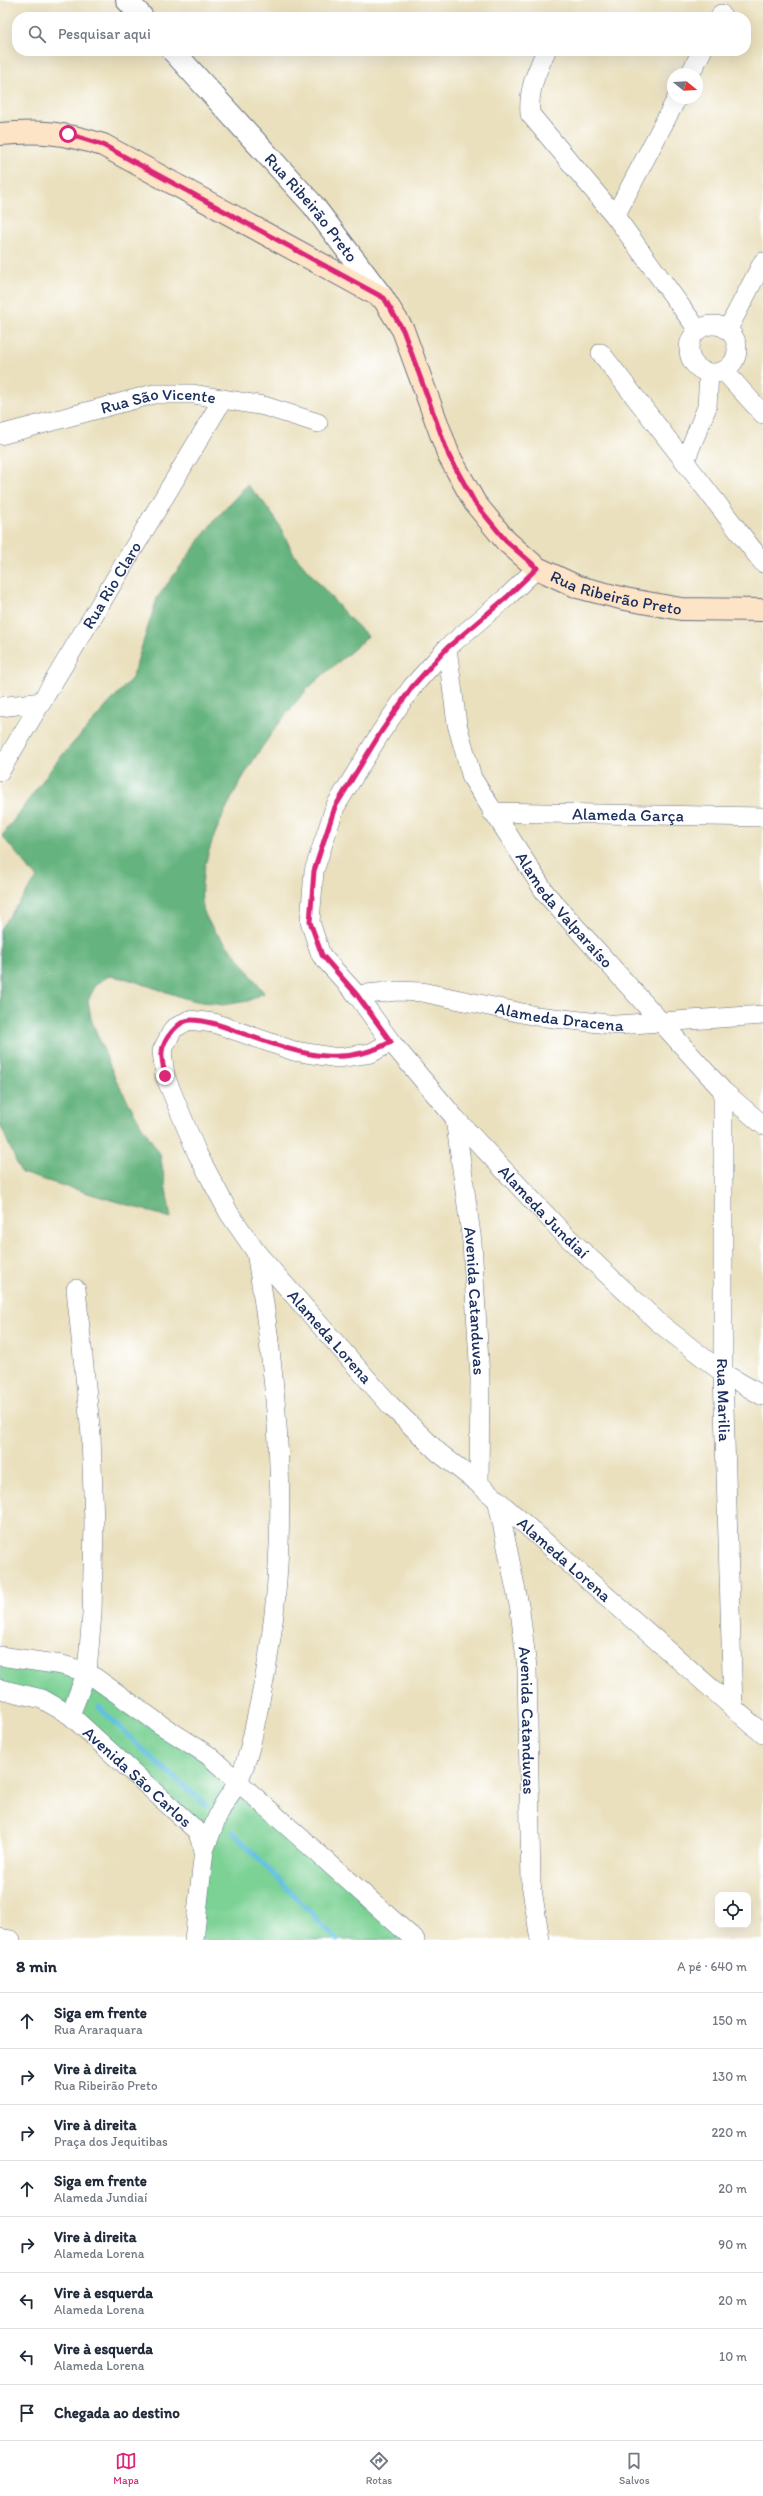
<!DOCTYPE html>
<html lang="pt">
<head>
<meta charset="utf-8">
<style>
  :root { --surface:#fff; --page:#f6f6f7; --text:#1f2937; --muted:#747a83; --line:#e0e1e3; --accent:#db2777 }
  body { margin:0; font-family:Itim,sans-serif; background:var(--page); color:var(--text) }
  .controls { position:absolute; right:12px; bottom:12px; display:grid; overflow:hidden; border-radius:8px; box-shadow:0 4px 16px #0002 }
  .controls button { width:36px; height:36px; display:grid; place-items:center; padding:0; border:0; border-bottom:1px solid var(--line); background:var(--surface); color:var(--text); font:20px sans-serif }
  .compass { position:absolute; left:667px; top:68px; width:36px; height:36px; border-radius:50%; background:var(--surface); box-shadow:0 4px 16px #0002; rotate:108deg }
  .stop { position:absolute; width:12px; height:12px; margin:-9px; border:3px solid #db2777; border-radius:50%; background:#fff }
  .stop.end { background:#db2777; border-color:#fff; box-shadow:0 1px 4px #0008 }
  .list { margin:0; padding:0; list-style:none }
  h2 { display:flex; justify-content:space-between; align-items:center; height:52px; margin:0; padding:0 16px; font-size:17px }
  h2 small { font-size:13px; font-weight:400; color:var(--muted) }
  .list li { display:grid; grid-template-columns:26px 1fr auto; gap:12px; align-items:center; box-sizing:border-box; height:56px; padding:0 16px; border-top:1px solid var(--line) }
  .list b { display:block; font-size:15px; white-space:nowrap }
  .list p { margin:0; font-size:13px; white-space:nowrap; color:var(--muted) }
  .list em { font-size:13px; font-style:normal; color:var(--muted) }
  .icon { flex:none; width:22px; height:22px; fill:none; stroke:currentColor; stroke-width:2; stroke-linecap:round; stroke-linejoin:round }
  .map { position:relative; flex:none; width:763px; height:1940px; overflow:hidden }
  .search { position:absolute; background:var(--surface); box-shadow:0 4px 16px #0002; left:12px; right:12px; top:12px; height:44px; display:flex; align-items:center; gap:10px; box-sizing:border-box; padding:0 14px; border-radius:16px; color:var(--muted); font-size:15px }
  .sheet { height:500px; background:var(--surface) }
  nav { display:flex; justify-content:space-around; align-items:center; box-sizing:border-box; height:56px; border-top:1px solid var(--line); background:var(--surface); font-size:11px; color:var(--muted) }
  nav a { display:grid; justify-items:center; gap:2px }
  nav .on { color:var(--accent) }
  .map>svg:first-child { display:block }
  .green { fill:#7cd194; stroke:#4c8079 }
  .forest { fill:#65b37e; stroke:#40716e }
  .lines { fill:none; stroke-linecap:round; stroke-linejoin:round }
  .stream { stroke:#63c0e1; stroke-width:5 }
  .minor-casing { stroke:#636d7f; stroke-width:20 }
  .tertiary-casing { stroke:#636d7f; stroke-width:24 }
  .secondary-casing { stroke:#636d7f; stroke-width:24 }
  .minor { stroke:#fff; stroke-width:19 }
  .tertiary { stroke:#fff; stroke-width:22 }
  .secondary { stroke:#fee4c6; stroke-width:22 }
  .route { stroke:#db2777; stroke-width:5 }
  .labels { text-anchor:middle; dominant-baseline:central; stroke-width:3; stroke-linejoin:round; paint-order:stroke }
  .street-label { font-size:17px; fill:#1b2f5e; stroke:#fff }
</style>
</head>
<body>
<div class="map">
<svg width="763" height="1940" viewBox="0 0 763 1940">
  <rect width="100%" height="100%" fill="#fff"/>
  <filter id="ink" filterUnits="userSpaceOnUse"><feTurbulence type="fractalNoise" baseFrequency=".025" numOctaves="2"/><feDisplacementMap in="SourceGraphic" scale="8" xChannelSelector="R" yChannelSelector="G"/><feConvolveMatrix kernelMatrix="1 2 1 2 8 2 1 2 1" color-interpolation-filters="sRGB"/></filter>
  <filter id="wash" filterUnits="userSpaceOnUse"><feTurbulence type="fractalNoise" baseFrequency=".012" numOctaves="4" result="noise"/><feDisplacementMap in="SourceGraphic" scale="16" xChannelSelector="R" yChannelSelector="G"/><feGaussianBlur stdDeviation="0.9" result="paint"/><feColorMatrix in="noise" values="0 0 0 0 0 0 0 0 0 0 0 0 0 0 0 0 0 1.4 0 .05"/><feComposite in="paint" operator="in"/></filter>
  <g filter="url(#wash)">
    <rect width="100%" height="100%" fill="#eae0bd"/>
    <polygon class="green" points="0,1656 62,1665 161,1725 415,1940 194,1940 204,1850 70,1715 0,1689"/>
    <path class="forest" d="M247 485 261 499 277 521 293 553 348 617 368 636C349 655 325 671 307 690 265 734 196 839 202 901 204 924 223 940 237 956 246 968 255 981 264 993L248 1001 223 1005 190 1000 128 979 109 976 97 983 88 1000 91 1019 115 1078 140 1123 160 1154 171 1218 21 1173 0 1124V929L37 878 2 836 57 761 132 678 157 598 213 522Z"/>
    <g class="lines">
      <g class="stream">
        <polyline points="99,1707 147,1754 206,1805"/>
        <polyline points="233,1832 337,1940"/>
      </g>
    </g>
  </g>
  <g filter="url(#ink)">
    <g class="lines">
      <defs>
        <g id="minor">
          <polyline points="720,17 721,14"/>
          <path d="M546 51C536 73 528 90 530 114L615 216 698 330"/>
          <polyline points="690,74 702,51"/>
          <polyline points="615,216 677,98"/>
          <circle cx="713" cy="349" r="24"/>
          <polyline points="728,329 763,262"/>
          <polyline points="601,353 763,563"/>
          <polyline points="724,371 763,414"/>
          <path id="s1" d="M0 435 154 394H193L223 399 264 406 318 423"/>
          <polyline points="685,461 707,407 709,373"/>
          <path id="s2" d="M537 568 507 597 447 648 412 687 381 732 335 807 314 871 310 922 321 955 357 995 391 1042 455 1118 563 1233 658 1322 723 1373 763 1396"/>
          <path id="s3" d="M447 648 457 724 472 778 546 894 723 1091 763 1125"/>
          <polyline points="0,707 42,702"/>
          <path id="s4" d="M0 771 223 399"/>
          <path id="s5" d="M492 812 763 817"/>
          <path id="s6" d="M357 995 397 991 422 992 536 1016 617 1025 763 1015"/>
          <path id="s7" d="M391 1042 371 1053 338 1058 294 1051 214 1023 189 1020 173 1029 162 1051 165 1076 197 1153 229 1213 256 1252 390 1405 438 1452 479 1484 763 1734"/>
          <path id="s8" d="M723 1091V1373L733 1708"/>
          <path id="s9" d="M455 1118 472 1242 480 1379 479 1484"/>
          <path id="s10" d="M498 1503 520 1610 527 1668 531 1883 540 1940"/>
          <polyline points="0,1656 62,1665 87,1672 161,1725 208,1755 415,1940"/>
          <path id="s11" d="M0 1689 42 1699 70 1715 197 1831 204 1850 194 1940"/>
          <polyline points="70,1715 87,1672 92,1614 94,1524 91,1435 76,1289"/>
          <path d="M204 1850C210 1836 215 1821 222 1807 227 1798 234 1790 238 1781 250 1757 254 1727 260 1701 292 1553 281 1401 256 1252"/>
          <polyline points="0,1938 11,1940"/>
        </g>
        <g id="tertiary">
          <polyline points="127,0 142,17"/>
          <path id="s12" d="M173 51 313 205 383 298"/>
        </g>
        <g id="secondary">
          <path id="s13" d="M0 134C41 130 64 133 103 145L383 298 403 330 449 456 475 503 506 541 537 568 578 587 625 599 681 609 763 610"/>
        </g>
      </defs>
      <use href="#minor" class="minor-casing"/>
      <use href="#tertiary" class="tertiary-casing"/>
      <use href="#secondary" class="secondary-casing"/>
      <use href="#minor" class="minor"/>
      <use href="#tertiary" class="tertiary"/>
      <use href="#secondary" class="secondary"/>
    </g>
  </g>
  <g class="lines" filter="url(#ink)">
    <path class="route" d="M68 134 103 145 384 298 403 330 449 456 475 503 506 541 537 568 507 597 447 648 412 687 381 732 335 807 314 871 310 922 322 955 357 995 391 1042C337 1071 292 1050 238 1032 223 1026 207 1020 191 1020 178 1020 163 1040 162 1052 161 1059 164 1069 165 1076"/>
  </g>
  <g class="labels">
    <g class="street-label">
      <text stroke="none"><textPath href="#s12" startOffset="209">Rua Ribeirão Preto</textPath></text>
      <text stroke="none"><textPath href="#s1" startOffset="163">Rua São Vicente</textPath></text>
      <text stroke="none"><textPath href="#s4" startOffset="217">Rua Rio Claro</textPath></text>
      <text stroke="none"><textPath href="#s13" startOffset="823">Rua Ribeirão Preto</textPath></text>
      <text stroke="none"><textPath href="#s5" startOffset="136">Alameda Garça</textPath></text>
      <text stroke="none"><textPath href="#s3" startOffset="294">Alameda Valparaíso</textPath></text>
      <text stroke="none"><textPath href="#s6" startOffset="205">Alameda Dracena</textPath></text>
      <text stroke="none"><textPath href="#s2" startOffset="809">Alameda Jundiaí</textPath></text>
      <text stroke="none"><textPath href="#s9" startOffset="184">Avenida Catanduvas</textPath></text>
      <text stroke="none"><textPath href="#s7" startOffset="590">Alameda Lorena</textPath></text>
      <text stroke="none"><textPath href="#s8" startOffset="309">Rua Marilia</textPath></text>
      <text stroke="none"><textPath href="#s7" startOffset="914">Alameda Lorena</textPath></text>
      <text stroke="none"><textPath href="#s10" startOffset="220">Avenida Catanduvas</textPath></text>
      <text stroke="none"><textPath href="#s11" startOffset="167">Avenida São Carlos</textPath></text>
    </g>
  </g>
</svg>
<div class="controls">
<button><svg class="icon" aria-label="locate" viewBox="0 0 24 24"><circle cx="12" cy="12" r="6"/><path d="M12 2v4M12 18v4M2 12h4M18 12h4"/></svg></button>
</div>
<svg class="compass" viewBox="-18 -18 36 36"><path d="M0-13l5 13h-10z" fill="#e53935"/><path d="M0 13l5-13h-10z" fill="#747a83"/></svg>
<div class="stop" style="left:68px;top:134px"></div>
<div class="stop end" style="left:165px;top:1076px"></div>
<div class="search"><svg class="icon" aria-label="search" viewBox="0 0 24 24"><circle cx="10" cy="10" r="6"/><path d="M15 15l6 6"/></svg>Pesquisar aqui</div>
</div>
<section class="sheet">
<h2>8 min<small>A pé · 640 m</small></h2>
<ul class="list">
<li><svg class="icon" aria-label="ahead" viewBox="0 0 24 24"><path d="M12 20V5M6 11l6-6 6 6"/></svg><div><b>Siga em frente</b><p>Rua Araraquara</p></div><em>150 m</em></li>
<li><svg class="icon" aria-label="right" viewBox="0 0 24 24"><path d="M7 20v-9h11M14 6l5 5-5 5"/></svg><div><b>Vire à direita</b><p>Rua Ribeirão Preto</p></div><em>130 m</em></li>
<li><svg class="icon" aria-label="right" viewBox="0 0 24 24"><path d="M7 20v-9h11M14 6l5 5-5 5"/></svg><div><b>Vire à direita</b><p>Praça dos Jequitibas</p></div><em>220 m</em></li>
<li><svg class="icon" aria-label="ahead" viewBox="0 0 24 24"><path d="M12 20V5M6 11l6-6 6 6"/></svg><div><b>Siga em frente</b><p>Alameda Jundiaí</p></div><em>20 m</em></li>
<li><svg class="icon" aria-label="right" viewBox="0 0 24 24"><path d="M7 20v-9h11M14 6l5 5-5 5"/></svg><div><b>Vire à direita</b><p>Alameda Lorena</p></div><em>90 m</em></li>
<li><svg class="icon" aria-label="left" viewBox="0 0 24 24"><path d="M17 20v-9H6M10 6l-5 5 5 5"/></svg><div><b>Vire à esquerda</b><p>Alameda Lorena</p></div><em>20 m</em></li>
<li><svg class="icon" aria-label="left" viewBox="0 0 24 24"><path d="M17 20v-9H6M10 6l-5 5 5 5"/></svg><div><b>Vire à esquerda</b><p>Alameda Lorena</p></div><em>10 m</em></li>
<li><svg class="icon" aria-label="arrive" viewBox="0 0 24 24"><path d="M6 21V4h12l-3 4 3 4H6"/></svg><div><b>Chegada ao destino</b></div></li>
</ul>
</section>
<nav>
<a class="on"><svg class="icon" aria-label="map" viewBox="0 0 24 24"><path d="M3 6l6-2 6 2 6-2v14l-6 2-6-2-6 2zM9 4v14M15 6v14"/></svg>Mapa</a>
<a><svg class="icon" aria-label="directions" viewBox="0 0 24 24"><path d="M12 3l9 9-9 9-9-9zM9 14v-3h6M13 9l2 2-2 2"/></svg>Rotas</a>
<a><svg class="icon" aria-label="saved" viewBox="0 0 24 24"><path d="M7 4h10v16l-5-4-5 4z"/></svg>Salvos</a>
</nav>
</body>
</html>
